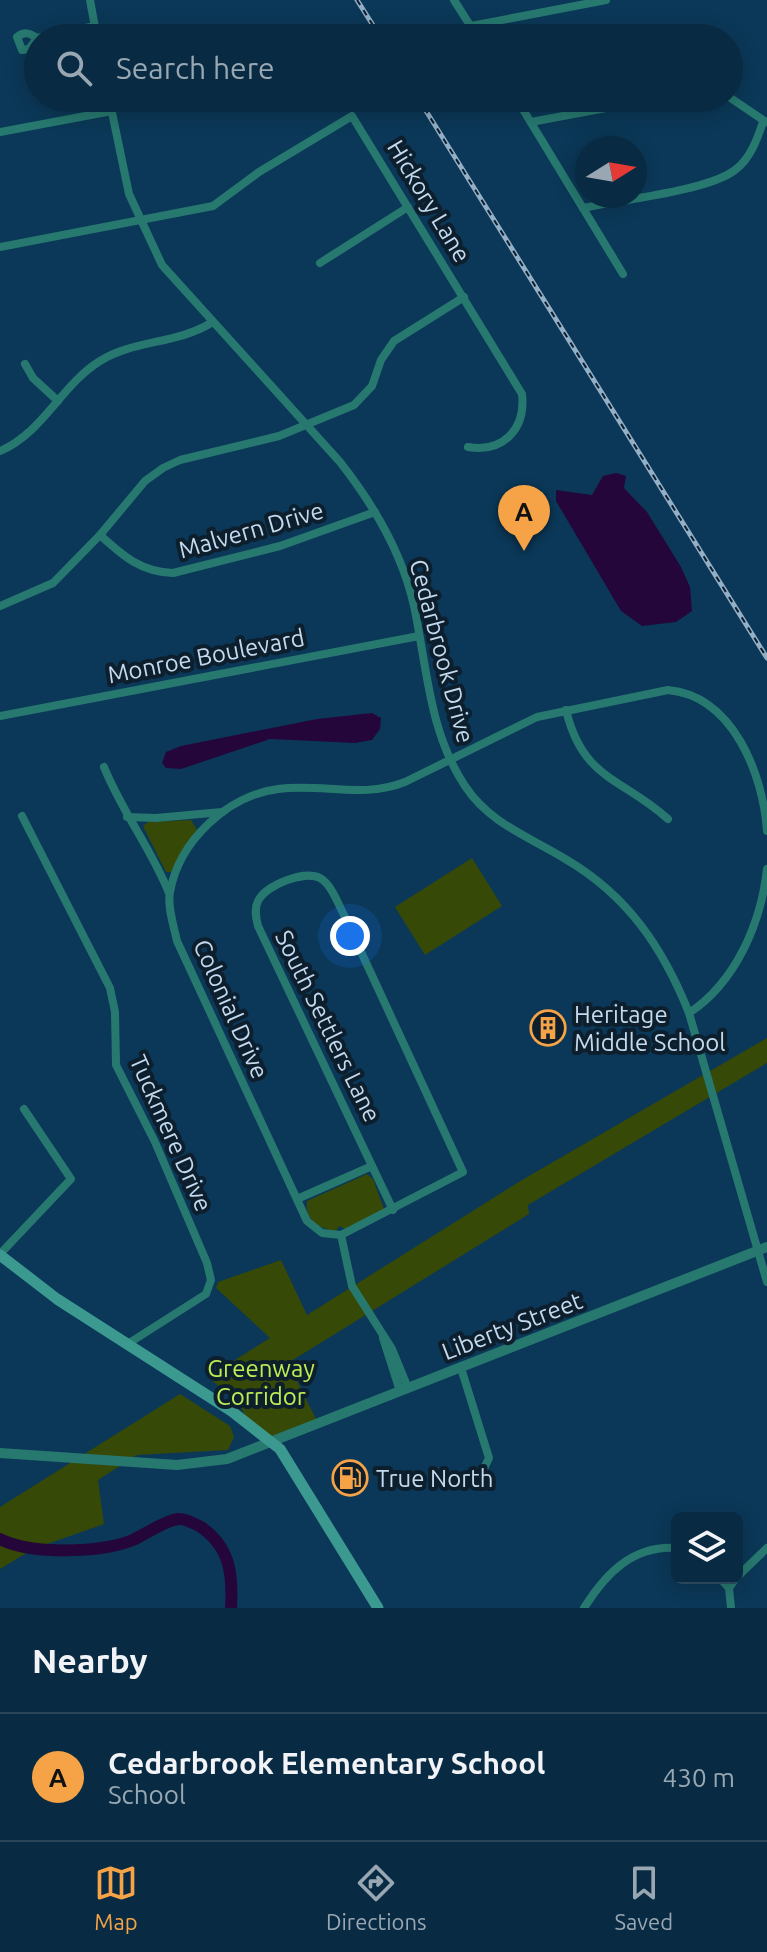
<!DOCTYPE html>
<html lang="en">
<head>
<meta charset="utf-8">
<style>
  :root { --surface:#082a42; --page:#16364d; --text:#f1f3f6; --muted:#98a7b2; --line:#29465b; --accent:#f5a346 }
  body { margin:0; font-family:Ubuntu,sans-serif; background:var(--page); color:var(--text) }
  .controls { position:absolute; right:24px; bottom:24px; display:grid; overflow:hidden; border-radius:12px; box-shadow:0 4px 20px #0003 }
  .controls button { width:72px; height:72px; display:grid; place-items:center; padding:0; border:0; border-bottom:2px solid var(--line); background:var(--surface); color:var(--text); font:40px sans-serif }
  .compass { position:absolute; left:575px; top:136px; width:72px; height:72px; border-radius:50%; background:var(--surface); box-shadow:0 4px 20px #0003; rotate:79deg }
  .you { position:absolute; left:350px; top:936px; width:28px; height:28px; margin:-20px; border:6px solid #fff; border-radius:50%; background:#1a73e8; box-shadow:0 0 0 12px #1a73e833 }
  .badge { display:grid; place-items:center; width:52px; height:52px; border-radius:50%; background:var(--accent); color:#111; font-size:26px; font-weight:700 }
  .pin { position:absolute; translate:-50% -66px; filter:drop-shadow(0 2px 4px #0008) }
  .pin::after { content:''; position:absolute; top:42px; width:28px; height:24px; background:inherit; clip-path:polygon(0 0,100% 0,50% 100%) }
  .list { margin:0; padding:0; list-style:none }
  h2 { display:flex; justify-content:space-between; align-items:center; height:104px; margin:0; padding:0 32px; font-size:34px }
  h2 small { font-size:26px; font-weight:400; color:var(--muted) }
  .list li { display:grid; grid-template-columns:52px 1fr auto; gap:24px; align-items:center; box-sizing:border-box; height:128px; padding:0 32px; border-top:2px solid var(--line) }
  .list b { display:block; font-size:30px; white-space:nowrap }
  .list p { margin:0; font-size:26px; white-space:nowrap; color:var(--muted) }
  .list em { font-size:26px; font-style:normal; color:var(--muted) }
  .icon { flex:none; width:44px; height:44px; fill:none; stroke:currentColor; stroke-width:2; stroke-linecap:round; stroke-linejoin:round }
  .map { position:relative; flex:none; width:767px; height:1608px; overflow:hidden }
  .search { position:absolute; background:var(--surface); box-shadow:0 4px 20px #0003; left:24px; right:24px; top:24px; height:88px; display:flex; align-items:center; gap:20px; box-sizing:border-box; padding:0 28px; border-radius:44px; color:var(--muted); font-size:30px }
  .sheet { height:232px; background:var(--surface) }
  nav { display:flex; justify-content:space-around; align-items:center; box-sizing:border-box; height:112px; border-top:2px solid var(--line); background:var(--surface); font-size:22px; color:var(--muted) }
  nav a { display:grid; justify-items:center; gap:4px }
  nav .on { color:var(--accent) }
  .map>svg:first-child { display:block }
  .green { fill:#364906 }
  .water { fill:#24063a }
  .lines { fill:none; stroke-linecap:round; stroke-linejoin:round }
  .river { stroke:#24063a; stroke-width:12 }
  .minor { stroke:#277970; stroke-width:8 }
  .tertiary { stroke:#277970; stroke-width:10 }
  .secondary { stroke:#3b998f; stroke-width:11 }
  .rail-casing { stroke:#92afc6; stroke-width:5 }
  .rail { stroke:#0d1e2d; stroke-width:2; stroke-dasharray:6; stroke-linecap:butt }
  .labels { text-anchor:middle; dominant-baseline:central; stroke-width:8; stroke-linejoin:round; paint-order:stroke }
  .street-label { font-size:24px; fill:#c3daee; stroke:#0d1e2d }
  .poi-label { font-size:24px; fill:#c3daee; stroke:#0d1e2d; text-anchor:start }
  .park-label { font-size:24px; fill:#bcee53; stroke:#0d1e2d }
</style>
</head>
<body>
<div class="map">
<svg width="767" height="1608" viewBox="0 0 767 1608">
  <rect width="100%" height="100%" fill="#0b3858"/>
  <g class="green">
    <polygon points="191,820 197,830 173,872 166,872 143,826 148,822"/>
    <polygon points="472,858 502,906 425,955 395,907"/>
    <polygon points="767,1038 767,1063 528,1205 529,1214 288,1363 318,1423 272,1440 251,1430 240,1405 208,1377 270,1338 216,1288 218,1282 281,1260 307,1315 522,1180"/>
    <path d="M367 1174 373 1179 384 1209 345 1229 339 1226 336 1231C319 1229 304 1219 307 1201Z"/>
    <polygon points="180,1394 230,1426 234,1437 228,1450 137,1455 98,1480 104,1524 33,1549 0,1569 0,1507"/>
  </g>
  <g class="water">
    <polygon points="616,473 626,476 624,488 647,512 681,567 690,587 692,611 676,622 642,626 621,611 556,501 556,490 592,495 603,476"/>
    <polygon points="372,713 381,718 380,729 372,740 355,743 270,739 181,769 166,768 162,763 166,752 181,746 317,719"/>
  </g>
  <g class="lines">
    <path class="river" d="M0 1539C32 1555 100 1553 133 1540 146 1534 164 1521 178 1519 185 1518 195 1524 201 1527 230 1547 233 1574 231 1608"/>
    <g class="minor">
      <polyline points="90,0 97,38"/>
      <polyline points="454,0 478,38"/>
      <polyline points="471,26 606,0"/>
      <path d="M37 38 29 49 22 50 17 37C25 31 29 33 37 38L95 26"/>
      <polyline points="729,97 766,122"/>
      <path d="M109 98 129 194 162 265 340 462C373 504 402 552 414 606 427 667 429 732 465 786 490 824 530 837 567 860 628 896 663 948 689 1013"/>
      <polyline points="516,98 623,274"/>
      <polyline points="531,122 659,98"/>
      <polyline points="0,132 112,111"/>
      <path d="M583 208C619 200 708 191 735 170 750 159 757 140 763 122"/>
      <path d="M0 247 213 206 259 172 352 116 522 394C526 429 503 453 468 447"/>
      <polyline points="320,263 408,207"/>
      <polyline points="25,364 33,378 58,401"/>
      <path d="M0 451C43 433 61 385 100 361 133 340 177 344 211 323"/>
      <path d="M100 535C123 556 141 572 173 573L280 546 375 512"/>
      <polyline points="0,606 53,583 100,535 145,481 163,468 180,460 279,436 354,405 372,386 381,360 394,341 464,297"/>
      <path d="M566 710C583 780 621 777 668 819"/>
      <polyline points="0,716 419,636"/>
      <path d="M104 767C122 812 151 848 169 893"/>
      <polyline points="22,816 110,988 115,1012 116,1065 155,1142 207,1263 211,1280 206,1294 126,1345"/>
      <polyline points="127,817 156,818 222,812"/>
      <path d="M767 869C761 923 736 982 689 1013L767 1282"/>
      <polyline points="297,1199 372,1166"/>
      <path d="M393 1210 258 926C256 918 254 909 258 901 266 885 304 870 320 878 332 885 338 904 344 915L463 1172 341 1235 322 1233 307 1221 177 941C174 927 167 906 170 892 179 841 228 795 278 789 322 783 362 799 405 782L537 717 668 690C733 696 763 774 767 831"/>
      <polyline points="341,1235 352,1286 392,1349 408,1388"/>
      <polyline points="0,1254 71,1179 24,1109"/>
      <polyline points="383,1338 400,1391"/>
      <polyline points="461,1368 489,1458 478,1481"/>
      <polyline points="737,1577 767,1548"/>
      <polyline points="720,1578 729,1588"/>
      <path d="M584 1608C606 1573 633 1545 677 1548"/>
      <polyline points="731,1608 729,1588 736,1578"/>
    </g>
    <polyline class="tertiary" points="0,1453 177,1465 227,1459 767,1247"/>
    <polyline class="secondary" points="0,1255 57,1299 230,1410 280,1449 378,1608"/>
    <defs>
      <g id="rail">
        <polyline points="357,0 381,38"/>
        <polyline points="418,98 767,658"/>
      </g>
    </defs>
    <use href="#rail" class="rail-casing"/>
    <use href="#rail" class="rail"/>
  </g>
  <defs>
    <symbol id="building-ring" viewBox="-11 -11 22 22"><circle r="9.5" fill="#0d1e2d" stroke="#f5a346" stroke-width="1.5"/><path d="M-4-6H4V6H1V3H-1V6H-4ZM-2.5-4.3h1.7v1.8h-1.7ZM.8-4.3h1.7v1.8H.8ZM-2.5-1h1.7V.8h-1.7ZM.8-1h1.7V.8H.8Z" fill="#f5a346"/></symbol>
    <symbol id="fuel-ring" viewBox="-11 -11 22 22"><circle r="9.5" fill="#0d1e2d" stroke="#f5a346" stroke-width="1.5"/><path d="M-5.5-6h7V0h2V4h1.3V-2.5L3-4.5l.8-.8L6-3V5H2.5V1h-1V6h-7ZM-4.2-4.7v3.2H.2V-4.7Z" fill="#f5a346"/></symbol>
  </defs>
  <g fill-rule="evenodd">
    <use href="#building-ring" x="528" y="1008" width="40" height="40"/>
    <use href="#fuel-ring" x="330" y="1458" width="40" height="40"/>
  </g>
  <g class="labels">
    <g class="street-label">
      <text transform="translate(429 201) rotate(59)">Hickory Lane</text>
      <text transform="translate(251 530) rotate(-16)">Malvern Drive</text>
      <text transform="translate(442 651) rotate(75)">Cedarbrook Drive</text>
      <text transform="translate(206 656) rotate(-11)">Monroe Boulevard</text>
      <text transform="translate(231 1009) rotate(66)">Colonial Drive</text>
      <text transform="translate(328 1026) rotate(64)">South Settlers Lane</text>
      <text transform="translate(171 1133) rotate(66)">Tuckmere Drive</text>
      <text transform="translate(512 1326) rotate(-21)">Liberty Street</text>
    </g>
    <g class="poi-label">
      <text x="574" y="1014">Heritage<tspan x="574" dy="28">Middle School</tspan></text>
      <text x="376" y="1478">True North</text>
    </g>
    <g class="park-label">
      <text x="261" y="1368">Greenway<tspan x="261" dy="28">Corridor</tspan></text>
    </g>
  </g>
</svg>
<div class="controls">
<button><svg class="icon" aria-label="layers" viewBox="0 0 24 24"><path d="M12 4l9 5-9 5-9-5zM3 14l9 5 9-5"/></svg></button>
</div>
<svg class="compass" viewBox="-18 -18 36 36"><path d="M0-13l5 13h-10z" fill="#e53935"/><path d="M0 13l5-13h-10z" fill="#98a7b2"/></svg>
<div class="you"></div>
<div class="pin badge" style="left:524px;top:551px">A</div>
<div class="search"><svg class="icon" aria-label="search" viewBox="0 0 24 24"><circle cx="10" cy="10" r="6"/><path d="M15 15l6 6"/></svg>Search here</div>
</div>
<section class="sheet">
<h2>Nearby<small></small></h2>
<ul class="list">
<li><span class="badge">A</span><div><b>Cedarbrook Elementary School</b><p>School</p></div><em>430 m</em></li>
</ul>
</section>
<nav>
<a class="on"><svg class="icon" aria-label="map" viewBox="0 0 24 24"><path d="M3 6l6-2 6 2 6-2v14l-6 2-6-2-6 2zM9 4v14M15 6v14"/></svg>Map</a>
<a><svg class="icon" aria-label="directions" viewBox="0 0 24 24"><path d="M12 3l9 9-9 9-9-9zM9 14v-3h6M13 9l2 2-2 2"/></svg>Directions</a>
<a><svg class="icon" aria-label="saved" viewBox="0 0 24 24"><path d="M7 4h10v16l-5-4-5 4z"/></svg>Saved</a>
</nav>
</body>
</html>
